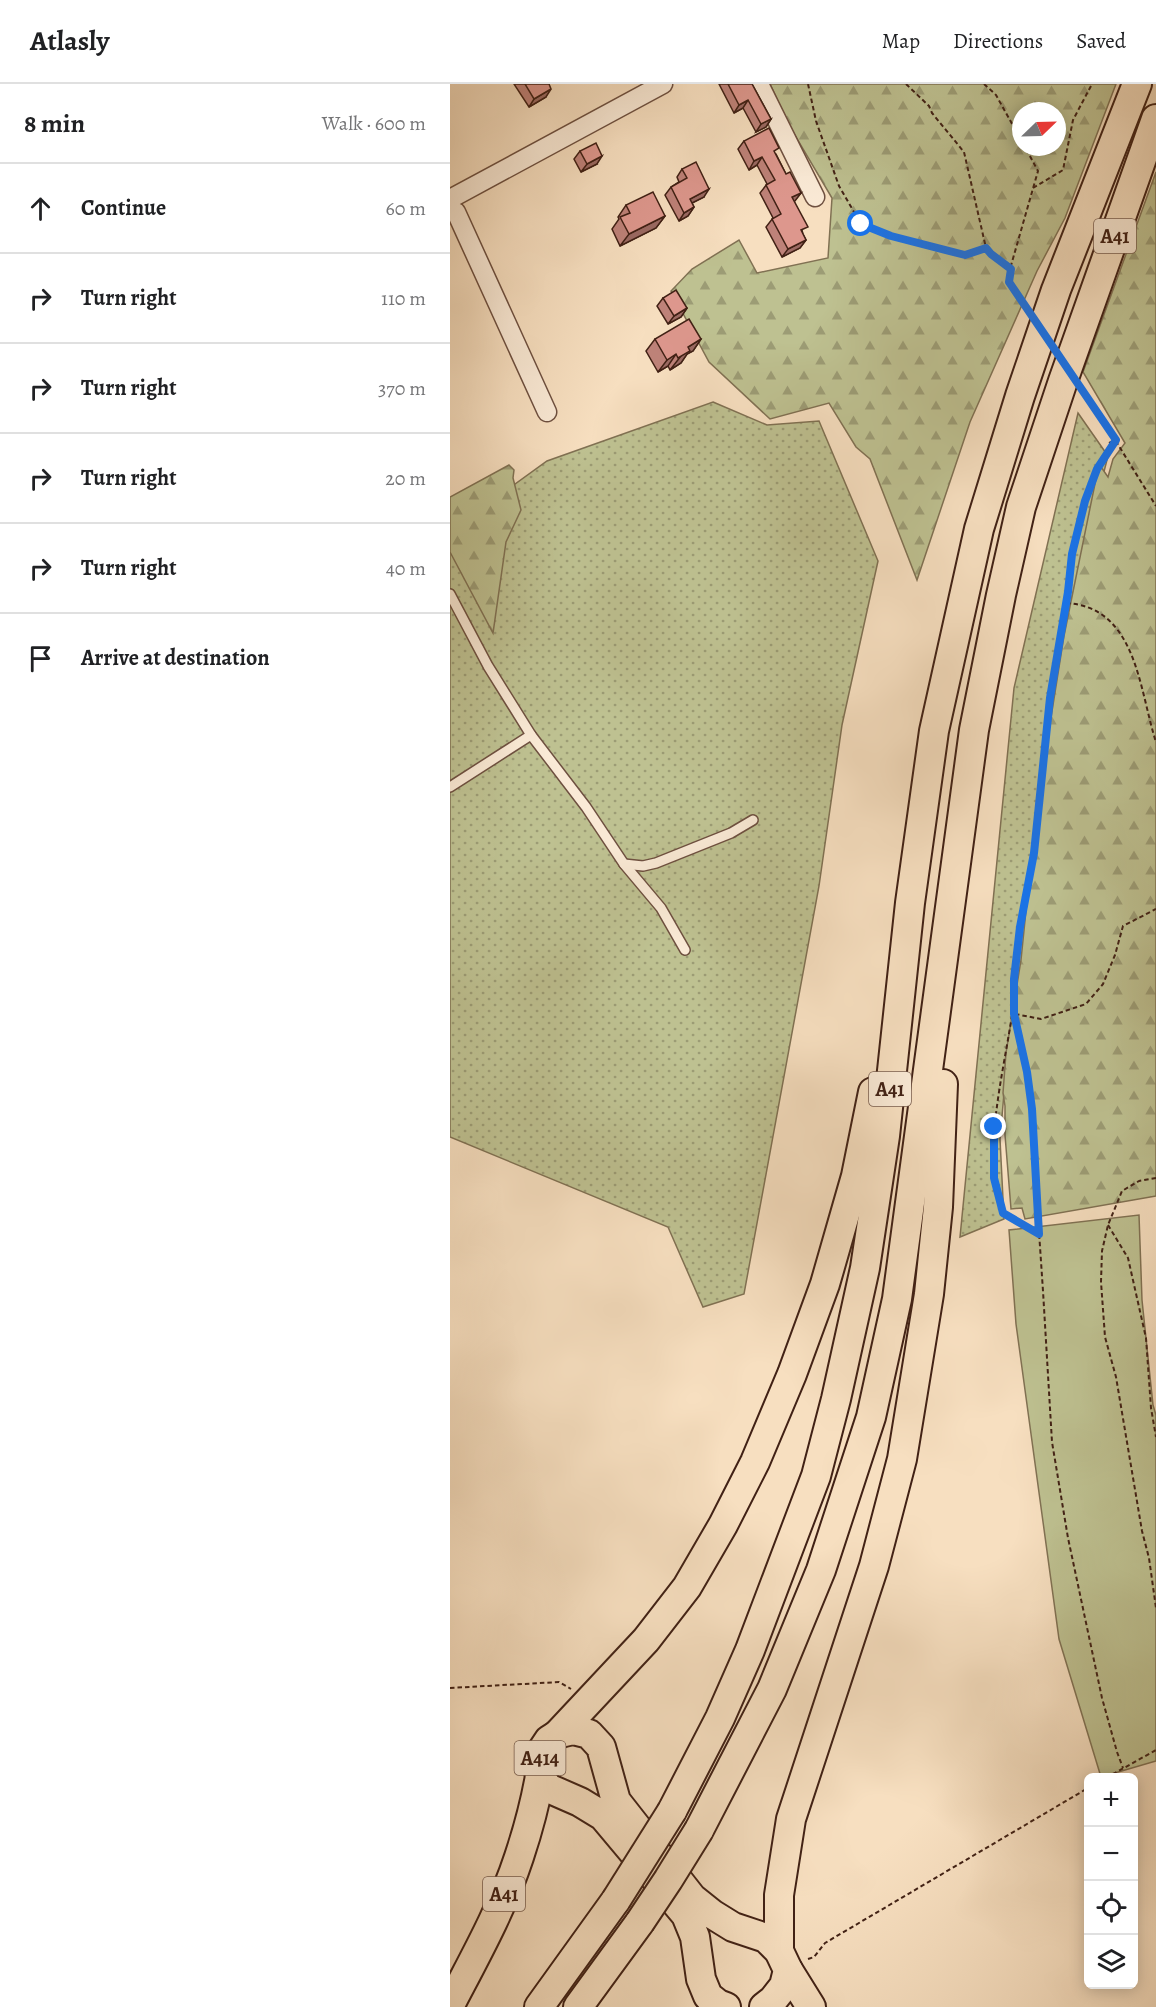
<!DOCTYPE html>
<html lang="en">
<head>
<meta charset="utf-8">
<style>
  :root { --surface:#fff; --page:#f2f2f2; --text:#202124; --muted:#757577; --line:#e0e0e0 }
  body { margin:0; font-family:Alegreya,serif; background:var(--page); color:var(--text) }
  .controls { position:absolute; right:18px; bottom:18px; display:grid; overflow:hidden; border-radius:9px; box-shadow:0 3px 15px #0003 }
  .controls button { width:54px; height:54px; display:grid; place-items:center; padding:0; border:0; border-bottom:2px solid var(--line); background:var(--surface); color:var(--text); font:30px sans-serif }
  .compass { position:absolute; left:562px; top:18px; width:54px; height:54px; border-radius:50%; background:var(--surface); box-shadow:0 3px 15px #0003; rotate:67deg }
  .stop { position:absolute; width:18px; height:18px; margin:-14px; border:4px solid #1a73e8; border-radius:50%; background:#fff }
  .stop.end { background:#1a73e8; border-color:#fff; box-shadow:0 2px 6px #0008 }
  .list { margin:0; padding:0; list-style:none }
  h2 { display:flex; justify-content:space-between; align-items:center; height:78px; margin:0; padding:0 24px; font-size:26px }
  h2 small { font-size:20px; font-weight:400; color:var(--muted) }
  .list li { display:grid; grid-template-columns:39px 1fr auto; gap:18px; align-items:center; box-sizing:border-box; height:90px; padding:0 24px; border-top:2px solid var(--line) }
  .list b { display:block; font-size:22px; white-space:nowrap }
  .list em { font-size:20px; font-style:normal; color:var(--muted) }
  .icon { flex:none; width:33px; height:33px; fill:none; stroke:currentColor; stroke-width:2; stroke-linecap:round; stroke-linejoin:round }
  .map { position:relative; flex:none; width:706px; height:1923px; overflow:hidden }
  header { display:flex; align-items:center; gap:36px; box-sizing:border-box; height:84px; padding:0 30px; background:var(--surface); border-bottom:2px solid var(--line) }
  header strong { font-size:28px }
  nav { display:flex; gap:33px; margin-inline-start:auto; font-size:21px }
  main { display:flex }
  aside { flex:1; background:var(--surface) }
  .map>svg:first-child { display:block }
  .grass { fill:url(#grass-dots); stroke:#807153; stroke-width:1.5 }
  .forest { fill:url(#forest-firs); stroke:#807153; stroke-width:1.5; fill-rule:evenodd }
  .park { fill:#bec191; stroke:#807153; stroke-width:1.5 }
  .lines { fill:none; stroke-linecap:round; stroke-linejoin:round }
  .service-casing { stroke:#6e5040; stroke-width:12 }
  .minor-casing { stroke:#6e5040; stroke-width:21 }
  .trunk-casing { stroke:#412115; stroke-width:32 }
  .path { stroke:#412115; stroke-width:2; stroke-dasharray:4.5 3; stroke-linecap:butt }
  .service { stroke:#faead6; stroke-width:9 }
  .minor { stroke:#faead6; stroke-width:18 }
  .trunk { stroke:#f7dfc0; stroke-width:28 }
  .trunk-bridge-casing { stroke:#412115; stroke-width:32; stroke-linecap:butt }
  .path-bridge { stroke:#412115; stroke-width:2; stroke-dasharray:4.5 3; stroke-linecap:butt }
  .trunk-bridge { stroke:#f7dfc0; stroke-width:28 }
  .wall { fill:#be8279; stroke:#412115; stroke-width:1.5 }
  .shaded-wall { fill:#9b6a63; stroke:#412115; stroke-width:1.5 }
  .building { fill:#dd978d; stroke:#412115; stroke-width:1.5 }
  .route { stroke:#1a73e8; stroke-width:8 }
  .labels { text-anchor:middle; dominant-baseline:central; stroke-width:4.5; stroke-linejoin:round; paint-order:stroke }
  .shield { fill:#faead6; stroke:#785d4f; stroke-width:1.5 }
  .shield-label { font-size:20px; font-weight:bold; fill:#412115 }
</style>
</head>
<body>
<header>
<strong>Atlasly</strong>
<nav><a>Map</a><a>Directions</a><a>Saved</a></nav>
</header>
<main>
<aside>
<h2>8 min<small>Walk · 600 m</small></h2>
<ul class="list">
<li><svg class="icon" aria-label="ahead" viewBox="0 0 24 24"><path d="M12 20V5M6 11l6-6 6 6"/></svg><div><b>Continue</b></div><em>60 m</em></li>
<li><svg class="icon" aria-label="right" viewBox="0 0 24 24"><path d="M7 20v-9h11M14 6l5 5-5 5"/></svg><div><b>Turn right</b></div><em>110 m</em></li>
<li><svg class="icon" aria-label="right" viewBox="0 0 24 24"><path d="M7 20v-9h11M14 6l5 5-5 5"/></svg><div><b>Turn right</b></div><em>370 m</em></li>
<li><svg class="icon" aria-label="right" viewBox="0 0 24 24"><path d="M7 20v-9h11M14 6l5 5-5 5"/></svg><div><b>Turn right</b></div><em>20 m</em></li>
<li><svg class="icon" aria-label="right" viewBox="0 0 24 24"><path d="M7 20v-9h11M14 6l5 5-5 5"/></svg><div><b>Turn right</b></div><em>40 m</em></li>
<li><svg class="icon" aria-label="arrive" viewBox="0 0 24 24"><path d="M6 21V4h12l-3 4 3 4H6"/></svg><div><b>Arrive at destination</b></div></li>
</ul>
</aside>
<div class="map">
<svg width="706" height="1923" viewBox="0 0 706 1923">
  <defs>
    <pattern id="grass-dots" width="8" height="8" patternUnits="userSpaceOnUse" patternTransform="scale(1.5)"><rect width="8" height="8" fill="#bec191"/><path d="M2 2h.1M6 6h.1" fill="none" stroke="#9c9c75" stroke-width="1.8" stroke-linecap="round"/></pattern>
    <pattern id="forest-firs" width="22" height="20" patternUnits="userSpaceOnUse" patternTransform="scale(1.5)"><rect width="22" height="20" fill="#bec191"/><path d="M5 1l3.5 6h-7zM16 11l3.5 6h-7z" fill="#9c9c75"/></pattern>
  </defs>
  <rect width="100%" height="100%" fill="#f7dfc0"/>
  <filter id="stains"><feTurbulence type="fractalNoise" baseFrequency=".00333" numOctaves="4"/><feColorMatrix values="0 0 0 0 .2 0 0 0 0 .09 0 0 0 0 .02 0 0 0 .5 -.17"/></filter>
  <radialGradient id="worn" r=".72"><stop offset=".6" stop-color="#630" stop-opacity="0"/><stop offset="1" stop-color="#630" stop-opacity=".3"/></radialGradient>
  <g class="grass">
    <polygon points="263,318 317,341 369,337 428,477 392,641 369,802 294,1210 253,1223 218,1143 0,1053 0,447 97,377"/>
    <polygon points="628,329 658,372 613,549 589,772 557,975 550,1055 554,1135 510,1153 564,604"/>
  </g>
  <g class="forest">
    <path d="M320 0H666L615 134 587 187 520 338 467 496 420 375 406 363 379 319 320 335 259 278 221 207 242 185 289 156 307 189 378 174 382 114 340 43ZM571 27H607V63H571Z"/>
    <polygon points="706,88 706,1112 575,1135 572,1124 561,1125 555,1051 555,1022 553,1009 556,969 571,876 585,738 600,640 614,552 649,380 658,393 663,375 675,359 633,288"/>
    <polygon points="59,381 64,386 63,394 71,426 56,458 43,549 0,468 0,413"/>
  </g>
  <polygon class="park" points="689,1131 692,1216 703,1321 706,1331 706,1677 651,1693 609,1555 566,1240 559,1146"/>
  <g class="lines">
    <defs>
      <g id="service">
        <polyline points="0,510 38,582 81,651 0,703"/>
        <polyline points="81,651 136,723 174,780 211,824 235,866"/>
        <polyline points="174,780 193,782 206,779 281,749 303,736"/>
      </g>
      <g id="minor">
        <polyline points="309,0 365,113"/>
        <polyline points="0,115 213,0"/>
        <polyline points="0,126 6,128 97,328"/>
      </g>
      <g id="trunk">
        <polyline points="107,1651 196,1556 237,1503 273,1441 305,1378 342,1290 375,1200 406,1092 423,1008"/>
        <polyline points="222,1727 270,1634 300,1566 366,1392 386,1315 415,1184 435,1052 460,819 484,647 529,445 570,312 606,206 687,0"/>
        <polyline points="249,1746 322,1605 371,1486 421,1333 447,1215 524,646 551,511 571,423 613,297 706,35"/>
        <polyline points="329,1867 329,1811 341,1735 424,1482 452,1375 479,1210 488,1123 493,1000"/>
        <polyline points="338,1886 361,1923"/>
        <path d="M0 1921C25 1873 52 1825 69 1773 78 1746 85 1720 90 1692"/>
        <polyline points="89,1923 166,1816"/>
        <polyline points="128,1923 190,1838"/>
        <polyline points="276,1923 268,1920 258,1912 251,1895 245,1853 236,1831 153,1732 130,1718 98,1704 90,1692 88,1681 91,1668 99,1656 110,1649 123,1646 139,1650 151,1663 166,1717 242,1814 262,1830 283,1843 316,1854 329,1867 338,1886 334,1902 323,1916 314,1923"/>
      </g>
    </defs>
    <use href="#service" class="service-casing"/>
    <use href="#minor" class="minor-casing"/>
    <use href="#trunk" class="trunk-casing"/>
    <g class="path">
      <polyline points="358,0 366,37 389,102 411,140 441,152 515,171 536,164"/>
      <polyline points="456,0 479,22 482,29 514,68 536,164 541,170 560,185"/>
      <polyline points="534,0 546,11 571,56"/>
      <polyline points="583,104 613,86 623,36 642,0"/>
      <polyline points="559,198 560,185 588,87 575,63"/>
      <polyline points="646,325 706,422"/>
      <polyline points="659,359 666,356 647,385 635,417 622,470 617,508 600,614 584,769 570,844 564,895 564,930 577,988 582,1025 584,1074 593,1207 602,1358 618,1454 652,1614 667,1668 673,1684"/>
      <path d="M616 519C687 523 689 606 706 658"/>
      <polyline points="565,930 591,935 636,920 653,900 665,871 673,842 706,825"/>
      <path d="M562 931C554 984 540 1038 544 1093 545 1104 550 1117 553 1129L589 1150"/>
      <polyline points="706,1094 689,1097 672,1107 658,1141 652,1167 651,1198 655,1253 666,1293 692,1447 699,1474 706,1524"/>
      <polyline points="658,1141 678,1174 696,1254 701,1324 706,1353"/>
      <polyline points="0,1604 109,1598 121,1605"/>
      <polyline points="656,1694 706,1666"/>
      <polyline points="358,1875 364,1873 375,1859 638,1704"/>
    </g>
    <use href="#service" class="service"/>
    <use href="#minor" class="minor"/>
    <use href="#trunk" class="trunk"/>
    <defs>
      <g id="trunk-bridge">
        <polyline points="166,1816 222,1727"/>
        <polyline points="190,1838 218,1796 249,1746"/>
      </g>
    </defs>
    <use href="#trunk-bridge" class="trunk-bridge-casing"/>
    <polyline class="path-bridge" points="559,198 646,325"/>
    <use href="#trunk-bridge" class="trunk-bridge"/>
  </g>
  <g class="wall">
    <polygon points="64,0 99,0 96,13 79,23"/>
    <polygon points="269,0 302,0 321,35 316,43 306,48 293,24 284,29"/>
    <polygon points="294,57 326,70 336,90 351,109 344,117 353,150 356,156 350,164 332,173 316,143 323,134 310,109 317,100 307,81 299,86 288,65"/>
    <polygon points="130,67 147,80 131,88 124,75"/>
    <polygon points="232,85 254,113 242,119 244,123 238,132 229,137 215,111 221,103 229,98 227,93"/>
    <polygon points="176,121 215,132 206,144 170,162 162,145 169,135 168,133"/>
    <polygon points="213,214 237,224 231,233 218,240 207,222"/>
    <polygon points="205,255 251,255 243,267 237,270 231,279 220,286 218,282 208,288 196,267"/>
  </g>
  <g class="shaded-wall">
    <polygon points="101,5 96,13 79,23 84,15"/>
    <polygon points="298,16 293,24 284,29 289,21"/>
    <polygon points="321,35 316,43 306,48 311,40"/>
    <polygon points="152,72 147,80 131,88 137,80"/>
    <polygon points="312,73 307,81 299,86 304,77"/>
    <polygon points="259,105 254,113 234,123 240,115"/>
    <polygon points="351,109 345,117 337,121 342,113"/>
    <polygon points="244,123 238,132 229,137 234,129"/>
    <polygon points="215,132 206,144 170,162 179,150"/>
    <polygon points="356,156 350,164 332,173 338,165"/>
    <polygon points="237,224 231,233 218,240 224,232"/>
    <polygon points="251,255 243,267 237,270 231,279 220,286 238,263"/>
    <polygon points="226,270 218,282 208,288 217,276"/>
  </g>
  <g class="building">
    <polygon points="75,0 99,0 101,5 84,15"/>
    <polygon points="278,0 302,0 321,35 311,40 298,16 289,21"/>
    <polygon points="319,44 329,64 324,67 336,90 340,88 351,109 342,113 358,143 351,146 356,156 338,165 322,135 331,130 316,101 325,96 312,73 304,77 294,57"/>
    <polygon points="146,59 152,72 137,80 130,67"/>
    <polygon points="246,78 259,105 240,115 244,123 234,129 221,103 237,94 232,85"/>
    <polygon points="203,108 215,132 179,150 170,133 180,129 176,121"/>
    <polygon points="226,206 237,224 224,232 213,214"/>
    <polygon points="239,235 251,255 238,263 240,267 228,274 226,270 217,276 205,255"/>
  </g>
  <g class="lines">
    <polyline class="route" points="411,140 441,152 515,171 536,164 541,170 561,185 559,198 666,356 647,385 635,417 622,470 618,508 600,614 584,769 570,843 564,895 564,930 577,988 582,1025 589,1150 553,1129 544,1094 544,1043"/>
  </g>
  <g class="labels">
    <g class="shield">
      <rect x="644" y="135" width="42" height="34" rx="4.5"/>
      <rect x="419" y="988" width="42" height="34" rx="4.5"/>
      <rect x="64.5" y="1657" width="51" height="34" rx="4.5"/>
      <rect x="33" y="1793" width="42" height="34" rx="4.5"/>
    </g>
    <g class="shield-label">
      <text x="665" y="152">A41</text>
      <text x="440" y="1005">A41</text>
      <text x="90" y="1674">A414</text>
      <text x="54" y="1810">A41</text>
    </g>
  </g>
  <rect width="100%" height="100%" filter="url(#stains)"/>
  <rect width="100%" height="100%" fill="url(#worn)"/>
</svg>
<div class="controls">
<button>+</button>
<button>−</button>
<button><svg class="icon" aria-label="locate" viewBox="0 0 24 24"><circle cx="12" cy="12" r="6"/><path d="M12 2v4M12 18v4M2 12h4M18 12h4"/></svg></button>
<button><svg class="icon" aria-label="layers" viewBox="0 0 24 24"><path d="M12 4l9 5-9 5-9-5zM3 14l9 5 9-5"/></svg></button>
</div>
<svg class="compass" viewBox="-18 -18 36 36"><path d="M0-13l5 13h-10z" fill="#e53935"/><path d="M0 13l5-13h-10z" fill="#757577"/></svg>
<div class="stop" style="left:411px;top:140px"></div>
<div class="stop end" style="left:544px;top:1043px"></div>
</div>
</main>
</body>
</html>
